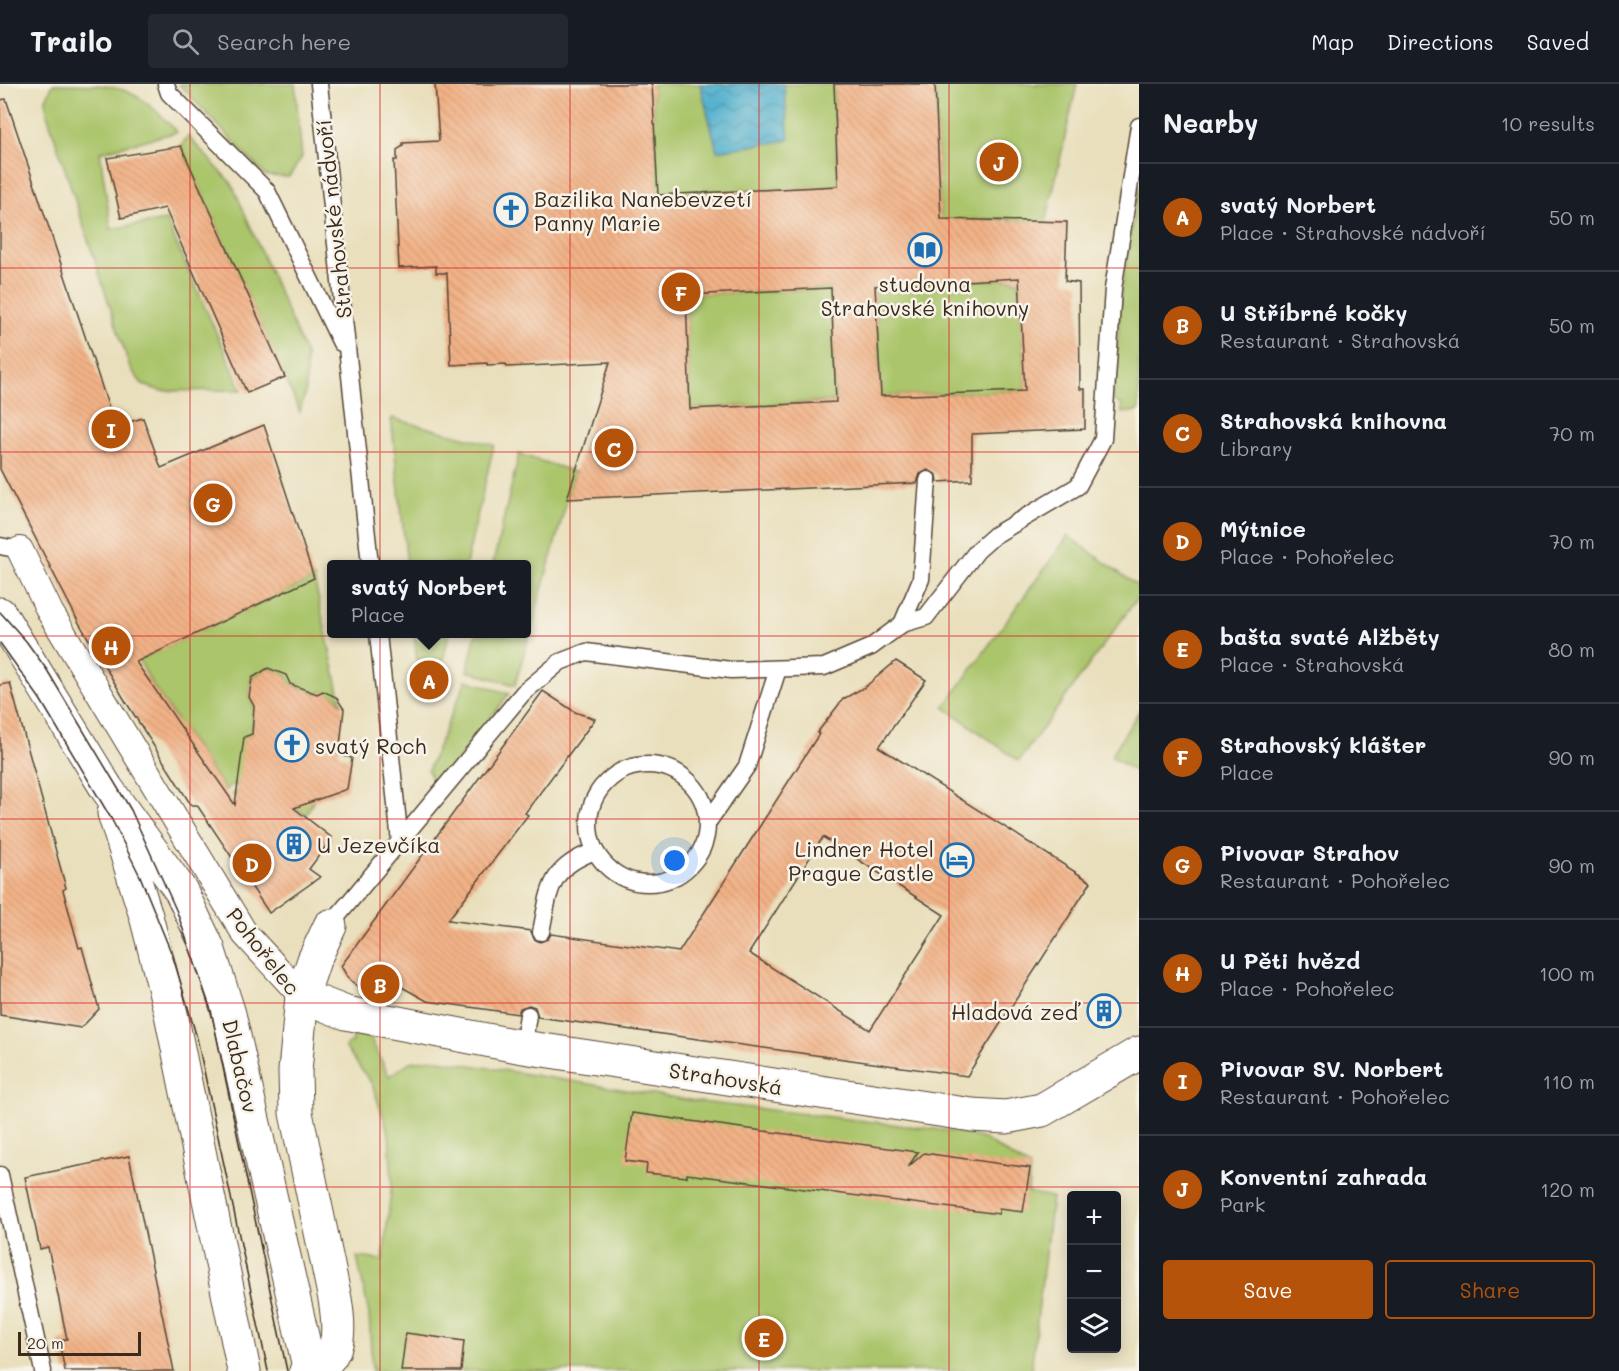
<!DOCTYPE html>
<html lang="en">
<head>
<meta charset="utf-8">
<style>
  :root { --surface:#171b24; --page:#242831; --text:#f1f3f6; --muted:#9ea1a6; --line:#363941; --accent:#b45309 }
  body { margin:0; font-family:Mali,sans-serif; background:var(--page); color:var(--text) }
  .controls { position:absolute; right:18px; bottom:18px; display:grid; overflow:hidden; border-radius:6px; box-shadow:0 3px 15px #0003 }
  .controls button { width:54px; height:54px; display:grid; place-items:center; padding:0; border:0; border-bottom:2px solid var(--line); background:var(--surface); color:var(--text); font:30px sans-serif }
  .scale { position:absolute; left:18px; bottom:15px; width:123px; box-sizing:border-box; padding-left:6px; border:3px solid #3b2a1e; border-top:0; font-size:16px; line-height:21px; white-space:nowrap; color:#3b2a1e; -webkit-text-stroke:4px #f7f3e8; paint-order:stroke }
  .you { position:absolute; left:675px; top:777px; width:21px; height:21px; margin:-15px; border:4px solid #fff; border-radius:50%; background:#1a73e8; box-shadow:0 0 0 9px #1a73e833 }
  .badge { display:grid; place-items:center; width:39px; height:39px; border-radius:50%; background:var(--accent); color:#fff; font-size:20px; font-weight:700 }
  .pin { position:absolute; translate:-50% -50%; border:3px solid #fff; box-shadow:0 2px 6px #0006 }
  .popup { position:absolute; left:327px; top:476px; width:204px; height:78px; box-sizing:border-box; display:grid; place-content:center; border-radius:6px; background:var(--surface); filter:drop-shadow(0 2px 4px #0005); font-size:20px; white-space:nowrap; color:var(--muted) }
  .popup b { font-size:22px; color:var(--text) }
  .popup::after { content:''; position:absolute; left:50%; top:100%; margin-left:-12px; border:12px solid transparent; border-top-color:var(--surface) }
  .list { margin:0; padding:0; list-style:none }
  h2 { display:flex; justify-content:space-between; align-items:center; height:78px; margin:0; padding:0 24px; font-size:26px }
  h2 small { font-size:20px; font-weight:400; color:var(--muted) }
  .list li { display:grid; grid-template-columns:39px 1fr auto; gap:18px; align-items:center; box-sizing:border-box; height:108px; padding:0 24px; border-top:2px solid var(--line) }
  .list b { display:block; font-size:22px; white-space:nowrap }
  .list p { margin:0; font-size:20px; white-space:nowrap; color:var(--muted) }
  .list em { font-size:20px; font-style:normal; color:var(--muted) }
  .actions { display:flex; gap:12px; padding:18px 24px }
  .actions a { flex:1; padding:14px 0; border:2px solid var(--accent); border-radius:6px; text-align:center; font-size:21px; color:var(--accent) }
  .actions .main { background:var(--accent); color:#fff }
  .icon { flex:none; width:33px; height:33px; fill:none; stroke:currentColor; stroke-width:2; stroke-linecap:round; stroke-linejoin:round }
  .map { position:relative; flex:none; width:1139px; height:1287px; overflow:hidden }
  header { display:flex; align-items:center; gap:36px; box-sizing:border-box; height:84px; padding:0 30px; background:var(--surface); border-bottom:2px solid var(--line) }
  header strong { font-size:28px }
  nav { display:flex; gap:33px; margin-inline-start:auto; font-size:21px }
  .search { width:420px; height:54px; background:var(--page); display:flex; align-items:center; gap:15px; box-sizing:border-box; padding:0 21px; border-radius:6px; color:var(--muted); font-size:22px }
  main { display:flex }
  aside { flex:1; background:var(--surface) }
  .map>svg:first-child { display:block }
  .green { fill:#aac56b; stroke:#727844; stroke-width:1.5 }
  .water { fill:url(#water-waves); stroke:#446c76; stroke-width:1.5 }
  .building { fill:url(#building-back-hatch); fill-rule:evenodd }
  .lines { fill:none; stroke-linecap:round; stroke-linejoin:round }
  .service-casing { stroke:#554536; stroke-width:19 }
  .pedestrian-casing { stroke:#554536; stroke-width:28 }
  .minor-casing { stroke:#554536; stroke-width:35 }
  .secondary-casing { stroke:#554536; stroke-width:35 }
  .service { stroke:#fff; stroke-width:16 }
  .pedestrian { stroke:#fff; stroke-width:26 }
  .minor { stroke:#fff; stroke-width:33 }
  .secondary { stroke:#fff; stroke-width:33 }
  .tram { stroke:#3b2a1e; stroke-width:1.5 }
  .grid { fill:none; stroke:#d62828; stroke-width:1.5; stroke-opacity:0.55 }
  .labels { text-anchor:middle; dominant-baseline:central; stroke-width:5; stroke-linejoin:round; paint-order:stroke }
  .poi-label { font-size:21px; fill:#3b2a1e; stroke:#f7f3e8; text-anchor:start }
  .street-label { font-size:21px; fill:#3b2a1e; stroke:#f7f3e8 }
</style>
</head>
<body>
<header>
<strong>Trailo</strong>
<div class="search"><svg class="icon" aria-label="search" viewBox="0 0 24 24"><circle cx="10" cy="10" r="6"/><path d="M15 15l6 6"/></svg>Search here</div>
<nav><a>Map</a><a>Directions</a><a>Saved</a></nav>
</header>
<main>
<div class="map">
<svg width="1139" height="1287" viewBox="0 0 1139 1287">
  <defs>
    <pattern id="water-waves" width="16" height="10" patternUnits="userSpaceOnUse" patternTransform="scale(1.5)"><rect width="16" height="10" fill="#4eafcd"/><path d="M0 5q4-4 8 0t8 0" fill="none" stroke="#428fa6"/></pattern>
    <pattern id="building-back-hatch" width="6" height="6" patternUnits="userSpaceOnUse" patternTransform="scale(1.5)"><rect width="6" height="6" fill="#f2b287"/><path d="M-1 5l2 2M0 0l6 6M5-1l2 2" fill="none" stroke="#d09974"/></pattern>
  </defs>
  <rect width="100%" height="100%" fill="#f7f3e8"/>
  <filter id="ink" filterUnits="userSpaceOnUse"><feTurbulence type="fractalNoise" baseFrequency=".0167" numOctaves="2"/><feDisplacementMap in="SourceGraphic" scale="12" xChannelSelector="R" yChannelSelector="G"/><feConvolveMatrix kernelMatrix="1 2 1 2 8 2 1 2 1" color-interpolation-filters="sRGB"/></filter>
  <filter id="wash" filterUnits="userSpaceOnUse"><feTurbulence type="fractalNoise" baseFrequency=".008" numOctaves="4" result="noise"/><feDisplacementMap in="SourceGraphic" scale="24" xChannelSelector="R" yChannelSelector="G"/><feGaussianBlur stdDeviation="1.35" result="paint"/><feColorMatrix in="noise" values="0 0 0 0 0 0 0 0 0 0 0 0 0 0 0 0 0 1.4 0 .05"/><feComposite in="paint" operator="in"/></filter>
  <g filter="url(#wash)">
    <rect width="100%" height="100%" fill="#e9dfbc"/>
    <g class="green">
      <path d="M53 0C118 0 133 0 177 48L100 68 111 145 166 136 242 306 161 307 143 301 130 284 47 30 46 15Z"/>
      <polygon points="179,0 295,0 302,73 289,93 266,92"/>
      <polygon points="652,0 834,0 838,102 658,111"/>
      <polygon points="935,0 1077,0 1046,138 1010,137 1010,135 941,136"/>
      <polygon points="188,52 232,100 306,271 306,305 300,328 181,62"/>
      <polygon points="1139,101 1139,327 1122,329 1122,321 1113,316 1121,206"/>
      <polygon points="1006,195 1019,197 1025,307 881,312 875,202"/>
      <polygon points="831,204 836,317 690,325 686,211"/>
      <polygon points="391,334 494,361 466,480 407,480"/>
      <polygon points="519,370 575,388 515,601 467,587 476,550 526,550 526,480 493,480"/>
      <polygon points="1068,452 1139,503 1139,512 1019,677 944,623"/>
      <polygon points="314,494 342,622 336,613 323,607 317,610 290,600 286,591 268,584 252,594 249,613 254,622 252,650 244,653 314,716 306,731 286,717 254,739 233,710 239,705 234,700 225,706 153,602 139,576"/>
      <polygon points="414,550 449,550 442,581 417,576"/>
      <polygon points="466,596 509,610 442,696 432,697 428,686"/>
      <polygon points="1139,627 1139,690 1111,672"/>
      <polygon points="353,951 370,953 389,992 410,978 433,975 701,1018 959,1048 984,1055 1030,1084 1028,1108 1052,1113 1031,1287 372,1287 369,1230 357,1173 383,1176 392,1098 389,1050 372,1000 345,963 352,958"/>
    </g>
    <polygon class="water" points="700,0 784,0 789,56 717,67"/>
    <g id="blocks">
      <g class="building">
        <path d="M435 0H652L658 111 838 102 834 0H935L941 135 1067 138 1065 197 1079 199 1080 305H1085V345L972 350V396L938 398 937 391 928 386 920 390 917 399 567 415 610 278 507 283 506 280 487 281V279L451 281 447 189H436V182L399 184 394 76H397V66L403 62V59L439 57ZM1019 194 1025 307 881 312 875 202ZM831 204 836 318 690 325 686 211Z"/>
        <polygon points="6,15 115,342 143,334 161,384 264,341 314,494 136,578 235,721 244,653 252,650 254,622 249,613 252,594 268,584 286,591 290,600 317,610 323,607 336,613 344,625 339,671 352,674 347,705 294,724 332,754 309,785 320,793 269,829 197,721 191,721 126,618 79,539 0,385 0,16"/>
        <polygon points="181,62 285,293 247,309 165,124 121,134 107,74"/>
        <path d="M896 577 926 596 879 663 1091 798 967 992 538 933 535 923 529 921 520 924 518 930 427 917 400 902 386 918 372 915 348 894 341 882 543 607 575 628 595 635 525 729 528 731 448 836 531 847 534 855 540 858 548 855 551 850 679 868 819 650 817 649 843 615 865 603ZM823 753 944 831 870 946 749 869Z"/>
        <polygon points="10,599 66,804 63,806 79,864 82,863 99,925 81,944 0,931 0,601"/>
        <polygon points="632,1029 918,1068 908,1083 924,1069 1030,1084 1023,1128 999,1125 999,1130 687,1090 687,1093 646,1089 647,1080 625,1077"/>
        <polygon points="129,1072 174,1287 65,1287 59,1257 67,1255 48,1163 40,1165 25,1093"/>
        <polygon points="406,1249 464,1257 461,1287 401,1287"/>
      </g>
    </g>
  </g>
  <g filter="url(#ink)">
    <use href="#blocks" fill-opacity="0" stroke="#554536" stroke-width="1.5"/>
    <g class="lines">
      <defs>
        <g id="service">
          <polyline points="166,0 169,9 267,107 341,259"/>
          <polyline points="319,0 370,480"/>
          <polyline points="0,462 20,466"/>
          <polyline points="902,540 921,495 928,396"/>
          <polyline points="378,550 400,758"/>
          <circle cx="648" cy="740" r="59"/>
          <polyline points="708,738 747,682 778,585"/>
          <polyline points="336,834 523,609 560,578 586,568 731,586 824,583 871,563 902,540 926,533 977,467 995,451 1078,402 1103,355 1113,205 1139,42"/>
          <path d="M541 848C550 804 549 784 595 767"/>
          <polyline points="523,963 528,931"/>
          <polyline points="0,1091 43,1287"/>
        </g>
        <polyline id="pedestrian" points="20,466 50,528 245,850 302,912"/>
        <g id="minor">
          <polyline points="302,912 346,929 523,963 972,1031 1006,1033 1042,1026 1139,969"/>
          <path d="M306 1287C343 1278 340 1245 335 1215L296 1029 295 987 302 912 314 876 330 842"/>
        </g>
        <g id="secondary">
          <polyline points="0,530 107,705 181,807 208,864 229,930 310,1287"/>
          <polyline points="114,729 146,832 171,930 244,1287"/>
        </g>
      </defs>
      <use href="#service" class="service-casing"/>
      <use href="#pedestrian" class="pedestrian-casing"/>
      <use href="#minor" class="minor-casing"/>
      <use href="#secondary" class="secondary-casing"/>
      <use href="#service" class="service"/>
      <use href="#pedestrian" class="pedestrian"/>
      <use href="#minor" class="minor"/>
      <use href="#secondary" class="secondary"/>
      <g class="tram">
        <polyline points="0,528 26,557 47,586 131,726 177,828 211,926 287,1287"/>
        <polyline points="0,559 40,615 112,736 140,792 173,873 197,954 268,1287"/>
      </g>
    </g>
  </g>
  <path class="grid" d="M190 0V1287M380 0V1287M570 0V1287M759 0V1287M949 0V1287M0 184H1139M0 368H1139M0 552H1139M0 735H1139M0 919H1139M0 1103H1139"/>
  <defs>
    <symbol id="church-ring" viewBox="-11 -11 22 22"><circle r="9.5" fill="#f7f3e8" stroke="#1f6fb2" stroke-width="1.5"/><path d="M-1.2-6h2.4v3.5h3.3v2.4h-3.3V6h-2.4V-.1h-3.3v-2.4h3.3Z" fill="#1f6fb2"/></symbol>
    <symbol id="library-ring" viewBox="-11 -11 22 22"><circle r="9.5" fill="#f7f3e8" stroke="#1f6fb2" stroke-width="1.5"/><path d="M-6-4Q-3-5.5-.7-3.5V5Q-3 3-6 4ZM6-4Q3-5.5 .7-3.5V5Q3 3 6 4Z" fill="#1f6fb2"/></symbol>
    <symbol id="building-ring" viewBox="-11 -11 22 22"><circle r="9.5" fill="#f7f3e8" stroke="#1f6fb2" stroke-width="1.5"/><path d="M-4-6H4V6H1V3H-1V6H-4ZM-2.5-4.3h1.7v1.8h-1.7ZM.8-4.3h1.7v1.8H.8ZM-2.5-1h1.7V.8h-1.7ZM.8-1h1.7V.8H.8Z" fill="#1f6fb2"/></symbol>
    <symbol id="hotel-ring" viewBox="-11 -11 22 22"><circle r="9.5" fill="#f7f3e8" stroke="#1f6fb2" stroke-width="1.5"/><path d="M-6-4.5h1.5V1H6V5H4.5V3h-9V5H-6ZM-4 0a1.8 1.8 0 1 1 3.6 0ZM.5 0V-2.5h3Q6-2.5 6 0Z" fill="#1f6fb2"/></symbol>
  </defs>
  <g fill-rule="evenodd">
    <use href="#church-ring" x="492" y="107" width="38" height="38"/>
    <use href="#library-ring" x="906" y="147" width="38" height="38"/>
    <use href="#church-ring" x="273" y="642" width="38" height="38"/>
    <use href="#building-ring" x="275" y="741" width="38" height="38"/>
    <use href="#hotel-ring" x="938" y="757" width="38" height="38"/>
    <use href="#building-ring" x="1085" y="908" width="38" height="38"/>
  </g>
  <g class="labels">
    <g class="poi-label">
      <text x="534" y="114">Bazilika Nanebevzetí<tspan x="534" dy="24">Panny Marie</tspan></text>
      <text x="925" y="199" text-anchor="middle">studovna<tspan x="925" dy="24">Strahovské knihovny</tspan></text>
      <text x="315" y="661">svatý Roch</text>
      <text x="317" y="760">U Jezevčíka</text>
      <text x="934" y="764" text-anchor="end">Lindner Hotel<tspan x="934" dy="24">Prague Castle</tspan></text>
      <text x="1081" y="927" text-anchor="end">Hladová zeď</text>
    </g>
    <g class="street-label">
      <text transform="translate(333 135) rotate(-96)">Strahovské nádvoří</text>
      <text transform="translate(264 867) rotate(52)">Pohořelec</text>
      <text transform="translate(241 982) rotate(77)">Dlabačov</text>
      <text transform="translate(726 994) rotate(9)">Strahovská</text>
    </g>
  </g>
</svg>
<div class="controls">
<button>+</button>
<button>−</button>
<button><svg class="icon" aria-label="layers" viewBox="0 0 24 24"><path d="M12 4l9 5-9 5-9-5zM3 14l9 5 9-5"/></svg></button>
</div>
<div class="scale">20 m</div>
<div class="you"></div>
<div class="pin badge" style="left:429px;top:596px">A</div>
<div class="popup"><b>svatý Norbert</b>Place</div>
<div class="pin badge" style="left:380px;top:900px">B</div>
<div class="pin badge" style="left:614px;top:364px">C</div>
<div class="pin badge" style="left:252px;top:779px">D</div>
<div class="pin badge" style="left:764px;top:1254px">E</div>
<div class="pin badge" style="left:681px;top:208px">F</div>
<div class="pin badge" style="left:213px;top:419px">G</div>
<div class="pin badge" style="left:111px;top:562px">H</div>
<div class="pin badge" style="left:111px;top:345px">I</div>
<div class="pin badge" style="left:999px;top:78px">J</div>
</div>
<aside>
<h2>Nearby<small>10 results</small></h2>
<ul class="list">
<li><span class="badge">A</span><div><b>svatý Norbert</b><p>Place · Strahovské nádvoří</p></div><em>50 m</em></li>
<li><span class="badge">B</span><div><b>U Stříbrné kočky</b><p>Restaurant · Strahovská</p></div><em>50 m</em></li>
<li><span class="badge">C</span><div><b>Strahovská knihovna</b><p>Library</p></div><em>70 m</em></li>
<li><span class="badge">D</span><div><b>Mýtnice</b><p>Place · Pohořelec</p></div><em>70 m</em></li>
<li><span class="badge">E</span><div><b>bašta svaté Alžběty</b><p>Place · Strahovská</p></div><em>80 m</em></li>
<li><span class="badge">F</span><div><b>Strahovský klášter</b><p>Place</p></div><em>90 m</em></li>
<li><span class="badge">G</span><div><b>Pivovar Strahov</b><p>Restaurant · Pohořelec</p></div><em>90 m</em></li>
<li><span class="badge">H</span><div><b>U Pěti hvězd</b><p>Place · Pohořelec</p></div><em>100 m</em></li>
<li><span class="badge">I</span><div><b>Pivovar SV. Norbert</b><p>Restaurant · Pohořelec</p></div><em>110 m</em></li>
<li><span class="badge">J</span><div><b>Konventní zahrada</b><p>Park</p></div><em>120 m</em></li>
</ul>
<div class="actions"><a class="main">Save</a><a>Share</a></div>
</aside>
</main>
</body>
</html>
